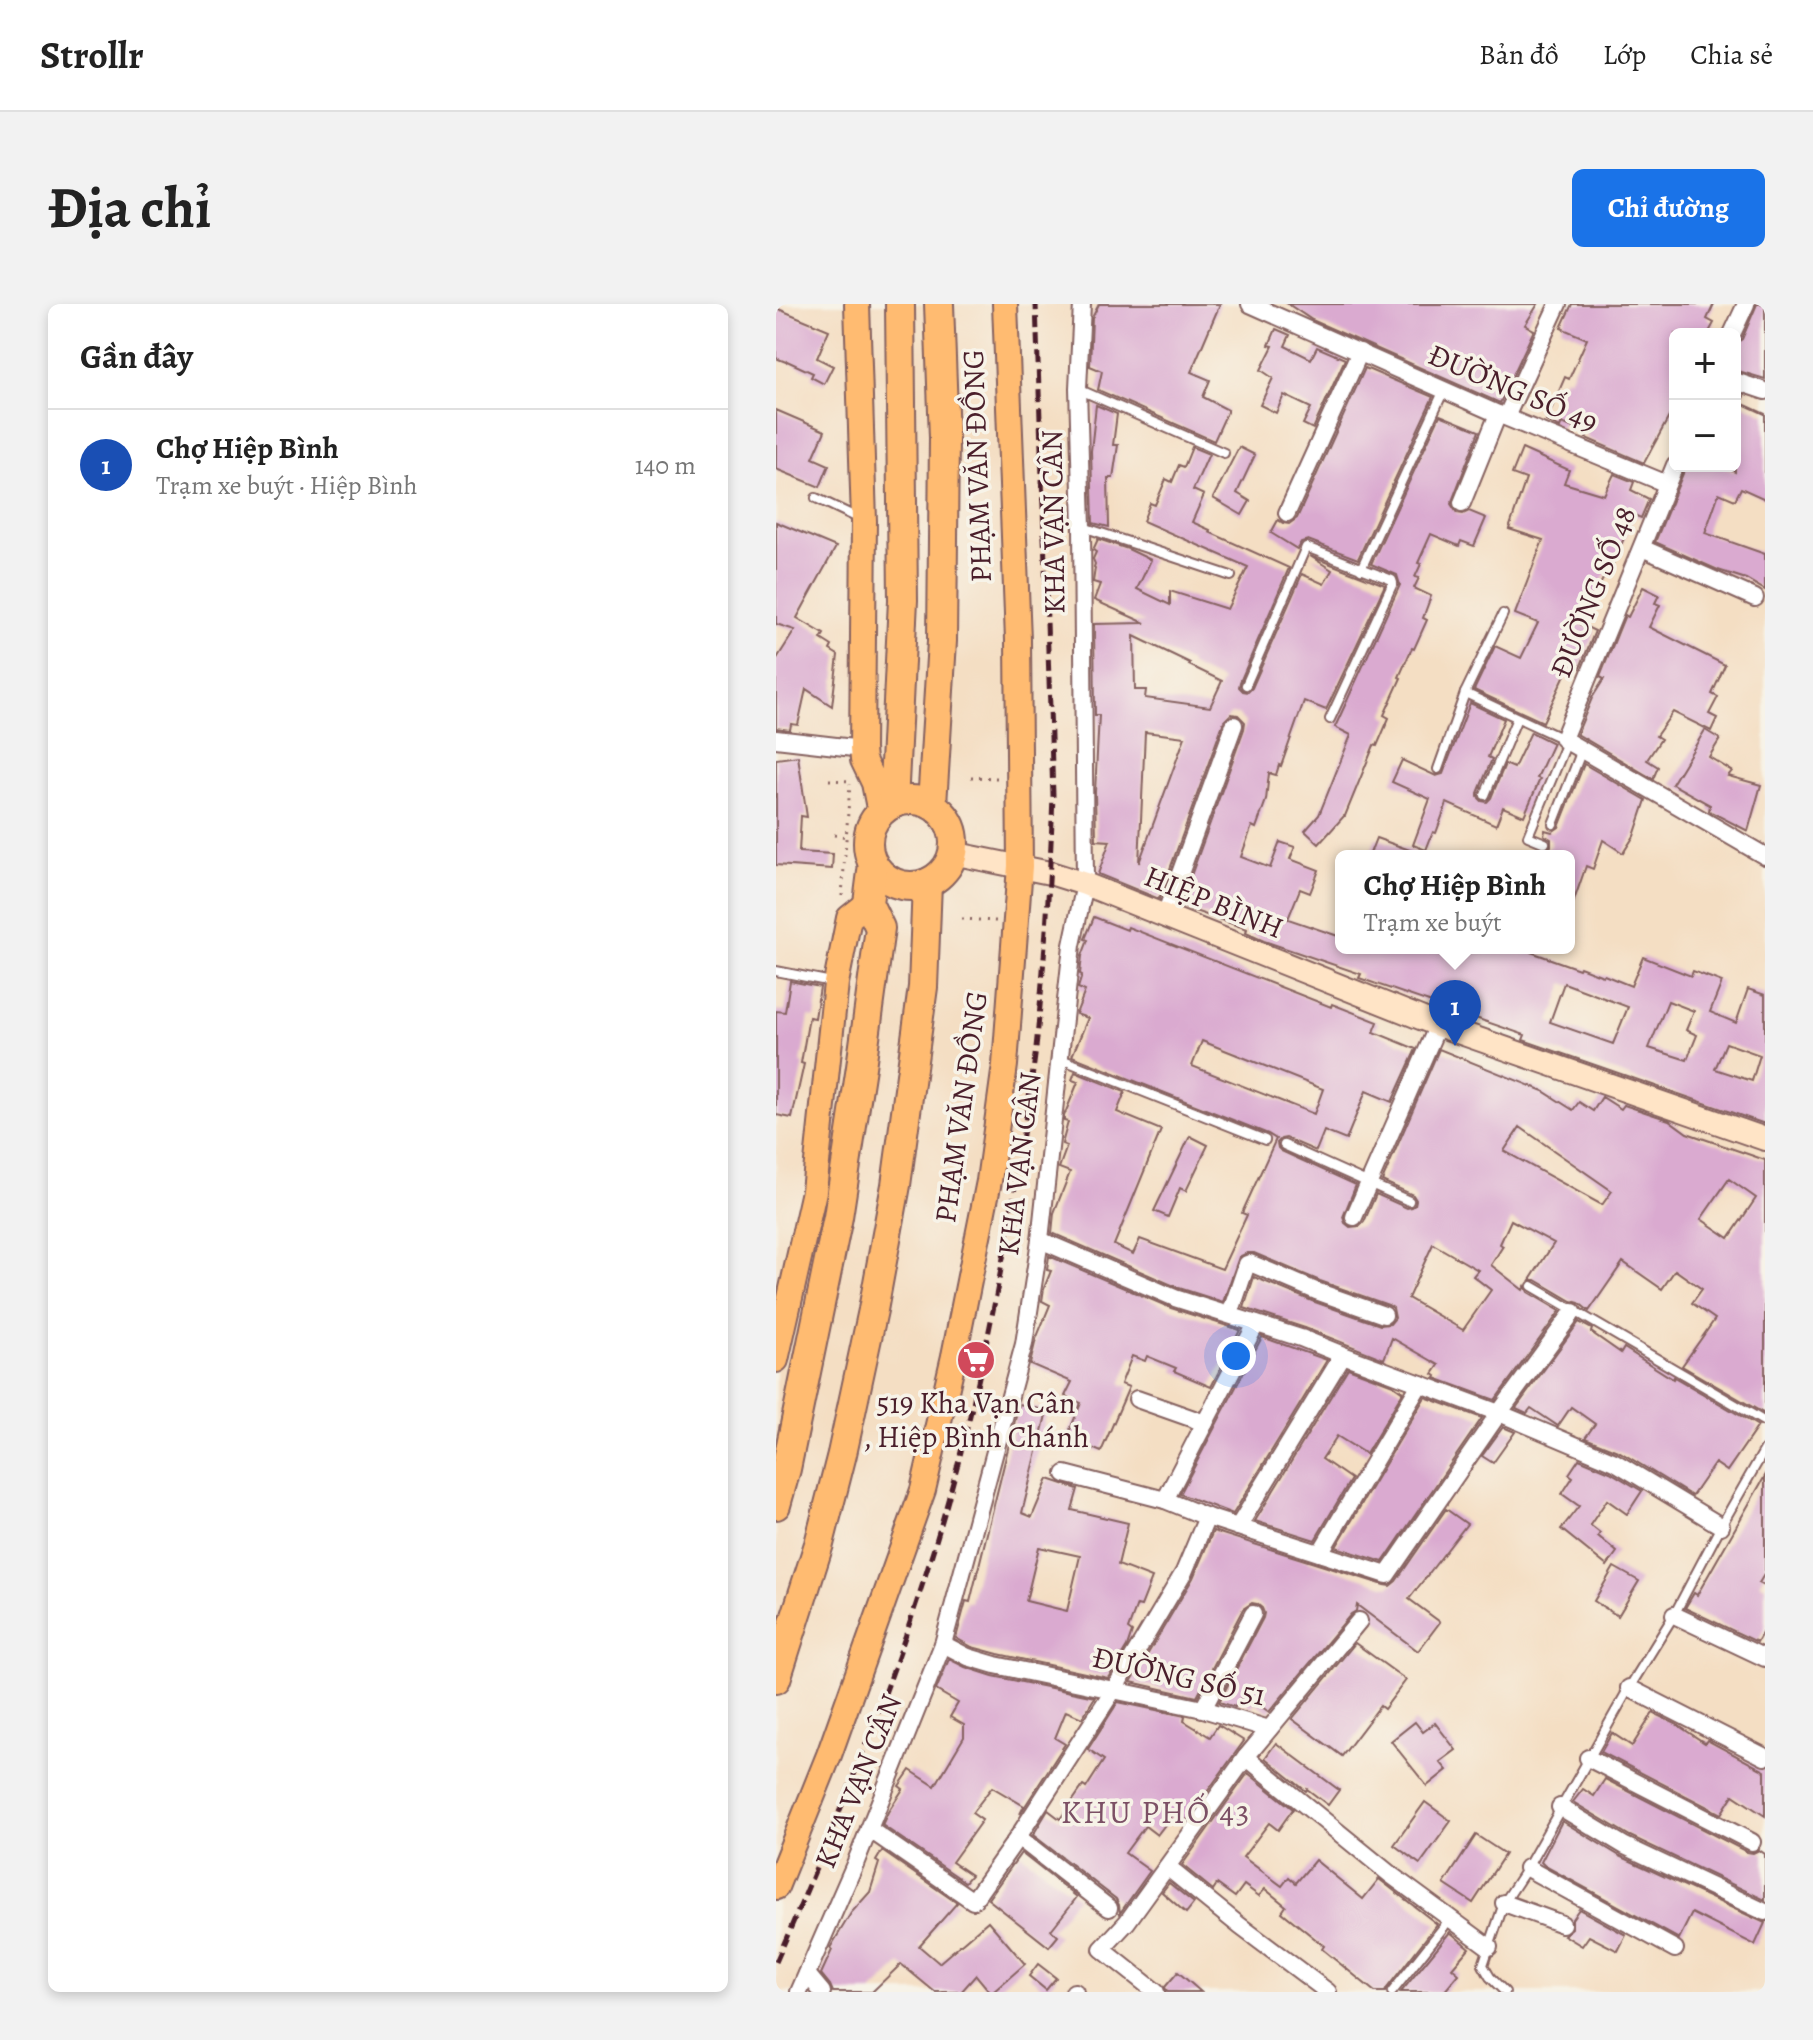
<!DOCTYPE html>
<html lang="vi">
<head>
<meta charset="utf-8">
<style>
  :root { --surface:#fff; --page:#f2f2f2; --text:#222; --muted:#767676; --line:#e0e0e0; --accent:#1a73e8 }
  body { margin:0; font-family:Alegreya,serif; background:var(--page); color:var(--text) }
  .controls { position:absolute; right:24px; top:24px; display:grid; overflow:hidden; border-radius:12px; box-shadow:0 4px 12px #0003 }
  .controls button { width:72px; height:72px; display:grid; place-items:center; padding:0; border:0; border-bottom:2px solid var(--line); background:var(--surface); color:var(--text); font:40px sans-serif }
  .you { position:absolute; left:460px; top:1052px; width:28px; height:28px; margin:-20px; border:6px solid #fff; border-radius:50%; background:#1a73e8; box-shadow:0 0 0 12px #1a73e833 }
  .badge { display:grid; place-items:center; width:52px; height:52px; border-radius:50%; background:var(--accent); color:#fff; font-size:26px; font-weight:700 }
  .pin { position:absolute; translate:-50% -66px; filter:drop-shadow(0 2px 4px #0008) }
  .pin::after { content:''; position:absolute; top:42px; width:28px; height:24px; background:inherit; clip-path:polygon(0 0,100% 0,50% 100%) }
  .popup { position:absolute; left:559px; top:546px; width:240px; height:104px; box-sizing:border-box; display:grid; place-content:center; border-radius:12px; background:var(--surface); filter:drop-shadow(0 2px 6px #0005); font-size:26px; white-space:nowrap; color:var(--muted) }
  .popup b { font-size:30px; color:var(--text) }
  .popup::after { content:''; position:absolute; left:50%; top:100%; margin-left:-16px; border:16px solid transparent; border-top-color:var(--surface) }
  .list { margin:0; padding:0; list-style:none }
  h2 { display:flex; justify-content:space-between; align-items:center; height:104px; margin:0; padding:0 32px; font-size:34px }
  h2 small { font-size:26px; font-weight:400; color:var(--muted) }
  .list li { display:grid; grid-template-columns:52px 1fr auto; gap:24px; align-items:center; box-sizing:border-box; height:112px; padding:0 32px; border-top:2px solid var(--line) }
  .list b { display:block; font-size:30px; white-space:nowrap }
  .list p { margin:0; font-size:26px; white-space:nowrap; color:var(--muted) }
  .list em { font-size:26px; font-style:normal; color:var(--muted) }
  .map { position:relative; flex:none; width:989px; height:1688px; overflow:hidden; border-radius:12px }
  header { display:flex; align-items:center; gap:48px; box-sizing:border-box; height:112px; padding:0 40px; background:var(--surface); border-bottom:2px solid var(--line) }
  header strong { font-size:38px }
  nav { display:flex; gap:44px; margin-inline-start:auto; font-size:28px }
  .intro { display:flex; align-items:center; justify-content:space-between; box-sizing:border-box; height:192px; padding:0 48px }
  h1 { margin:0; font-size:56px }
  .button { padding:20px 36px; border-radius:12px; background:var(--accent); color:#fff; font-size:28px; font-weight:700 }
  main { display:flex; gap:48px; padding:0 48px }
  aside { flex:1; background:var(--surface); border-radius:12px; box-shadow:0 4px 12px #0003 }
  .map>svg:first-child { display:block }
  .building { fill:#daaad0; fill-rule:evenodd }
  .lines { fill:none; stroke-linecap:round; stroke-linejoin:round }
  .lane-casing { stroke:#866260; stroke-width:12 }
  .street-casing { stroke:#866260; stroke-width:20 }
  .secondary-casing { stroke:#866260; stroke-width:26 }
  .primary-casing { stroke:#866260; stroke-width:28 }
  .highway-casing { stroke:#866260; stroke-width:32 }
  .path { stroke:#866260; stroke-width:3; stroke-dasharray:2 6; stroke-linecap:butt }
  .lane { stroke:#fff; stroke-width:8 }
  .street { stroke:#fff; stroke-width:16 }
  .secondary { stroke:#ffe4c6; stroke-width:22 }
  .primary { stroke:#ffbb71; stroke-width:24 }
  .highway { stroke:#ffbb71; stroke-width:28 }
  .rail { stroke:#4a1f2b; stroke-width:5; stroke-dasharray:12 6; stroke-linecap:butt }
  .labels { text-anchor:middle; dominant-baseline:central; stroke-width:7; stroke-linejoin:round; paint-order:stroke }
  .street-label { font-size:30px; fill:#4a1f2b; stroke:#f7f3e8 }
  .poi-label { font-size:30px; fill:#4a1f2b; stroke:#f7f3e8 }
  .neighbourhood-label { font-size:32px; letter-spacing:2px; fill:#7c5065; stroke:#f7f3e8 }
</style>
</head>
<body>
<header>
<strong>Strollr</strong>
<nav><a>Bản đồ</a><a>Lớp</a><a>Chia sẻ</a></nav>
</header>
<div class="intro"><h1>Địa chỉ</h1><a class="button">Chỉ đường</a></div>
<main>
<aside>
<h2>Gần đây<small></small></h2>
<ul class="list">
<li><span class="badge" style="background:#1a4fb4">1</span><div><b>Chợ Hiệp Bình</b><p>Trạm xe buýt · Hiệp Bình</p></div><em>140 m</em></li>
</ul>
</aside>
<div class="map">
<svg width="989" height="1688" viewBox="0 0 989 1688">
  <rect width="100%" height="100%" fill="#f7f3e8"/>
  <filter id="ink" filterUnits="userSpaceOnUse"><feTurbulence type="fractalNoise" baseFrequency=".0125" numOctaves="2"/><feDisplacementMap in="SourceGraphic" scale="16" xChannelSelector="R" yChannelSelector="G"/><feConvolveMatrix kernelMatrix="1 2 1 2 8 2 1 2 1" color-interpolation-filters="sRGB"/></filter>
  <filter id="wash" filterUnits="userSpaceOnUse"><feTurbulence type="fractalNoise" baseFrequency=".006" numOctaves="4" result="noise"/><feDisplacementMap in="SourceGraphic" scale="32" xChannelSelector="R" yChannelSelector="G"/><feGaussianBlur stdDeviation="1.8" result="paint"/><feColorMatrix in="noise" values="0 0 0 0 0 0 0 0 0 0 0 0 0 0 0 0 0 1.4 0 .05"/><feComposite in="paint" operator="in"/></filter>
  <g filter="url(#wash)">
    <rect width="100%" height="100%" fill="#f4dec3"/>
    <g id="blocks">
      <g class="building">
        <polygon points="323,0 444,0 415,68 434,76 427,93 452,106 438,137 322,86 326,67 314,62 316,14"/>
        <polygon points="512,0 762,0 749,21 758,26 724,99 536,16"/>
        <polygon points="796,0 938,0 931,15 938,19 932,30 899,30 899,114 894,111 868,159 810,134 812,130 786,119 784,124 770,117 789,73 793,75 811,35 785,24"/>
        <polygon points="981,0 989,0 989,75 959,66 959,40 966,35"/>
        <polygon points="0,4 53,26 41,54 57,62 48,80 35,73 37,69 11,57 10,58 0,54"/>
        <polygon points="500,25 514,31 509,42 535,55 541,43 569,55 537,125 527,120 535,104 508,91 500,109 484,101 497,74 485,66 497,42 493,41"/>
        <polygon points="589,64 657,93 582,255 532,236 525,238 521,245 495,229 502,216 507,219 513,220 521,214"/>
        <polygon points="959,89 968,92 965,99 989,110 989,195 965,184 959,196 943,189 929,229 989,250 989,286 970,275 942,266 879,238 910,162 945,162 959,168"/>
        <polygon points="320,101 341,110 337,141 342,141 337,174 332,174 333,223 317,219 315,147"/>
        <polygon points="0,106 49,127 37,154 53,161 44,183 0,165"/>
        <polygon points="664,111 703,127 675,200 681,209 687,210 693,207 710,214 698,242 685,237 683,242 655,230 642,259 645,260 639,273 643,274 638,284 655,292 647,314 651,316 638,345 636,344 623,373 625,374 608,411 613,414 601,442 598,441 569,512 568,512 543,540 529,527 543,511 575,431 559,423 624,281 621,271 595,260"/>
        <path d="M416 143 433 150 417 186 428 191 416 218 434 226 433 228 513 264 464 378 463 383 467 387 472 388 476 384 526 270 548 280 556 266 534 252 609 281 550 406 528 397 505 462 503 461 500 471 493 469 490 496 480 524 476 522 465 553 494 564 504 538 519 543 514 555 543 566 534 589 524 585 512 615 565 633V644H756L755 648 803 665 804 663 827 672 828 671 855 682 867 653 915 672 917 667 946 678 934 708 960 719 972 685 989 691V820L747 736 749 731 583 674 585 670 488 637 470 629 471 625 404 602 468 425 469 418 462 411 455 410 448 417 383 595 322 570 334 537 320 536 319 488 323 411H319L318 320 369 319 318 296 324 280 317 278 319 264 318 263 319 260 317 255 320 248 317 246 322 235 352 245 375 256 361 285 394 301V287L451 305 472 263 367 217 374 199 379 201 390 175 396 178 403 161 408 163ZM358 332 414 359 413 361 446 377 434 403 369 394 370 386H359ZM369 428 409 433 363 559 367 473ZM788 679 852 703 837 740 774 718ZM892 697 918 707 910 726 921 731 911 756 873 744ZM950 739 984 751 976 777 939 765Z"/>
        <polygon points="463,143 479,151 461,189 474,197 466,211 437,194"/>
        <polygon points="746,145 793,166 788,179 828,191 838,170 858,178 855,186 873,195 865,214 858,211 836,262 834,261 804,320 819,327 804,364 799,362 797,366 792,364 767,418 698,386 719,342 745,354 762,319 739,310 767,236 733,225 750,175 736,170"/>
        <polygon points="0,218 60,243 21,314 48,330 45,335 56,342 54,346 62,351 56,402 30,385 22,421 15,420 14,426 0,424 0,356 19,326 0,320"/>
        <polygon points="867,283 883,291 879,299 884,301 873,323 949,361 936,390 942,393 933,410 941,414 935,427 897,408 880,432 885,435 871,456 882,463 877,475 801,430 816,394 828,375 824,373 849,311 852,313"/>
        <polygon points="694,399 728,415 712,453 716,455 702,489 702,493 706,497 711,498 715,494 729,460 738,464 755,428 777,439 761,474 764,475 748,512 727,503 720,521 671,499 660,529 657,528 650,546 637,541 654,495 616,478 626,456 660,472 667,470"/>
        <polygon points="929,426 944,435 933,453 956,467 952,472 985,481 972,527 933,507 934,501 896,480"/>
        <polygon points="22,452 31,513 25,512 23,548 57,550 56,565 0,561 0,455"/>
        <polygon points="808,460 870,496 858,532 847,549 827,536 817,565 810,562 795,605 793,604 793,552 760,552 763,544 771,546 775,542 775,535 768,531 769,526 776,528 783,523"/>
        <polygon points="600,534 645,550 645,552 593,552"/>
        <path d="M318 613 351 626 352 623 555 703 556 700 602 718 598 728 640 745 616 798 590 787 570 836 548 827 540 847 510 834 505 835 501 839 502 844 505 847 580 881 567 913 569 919 574 923 584 922 588 918 600 890 631 904 636 903 639 901 640 896 637 891 606 877 663 745 767 787 797 806 803 798 817 807 826 793 845 805 848 801 893 816 911 829 989 856V1110L906 1062 939 1015 916 999 926 985 899 966 886 985 847 958 813 1007 803 999 796 997 760 976H754L778 939 735 916 724 940 727 942 715 961 747 986 749 982 752 988 784 1007 719 1096 659 1074 660 1072 657 1070 663 1061 616 1034 608 1055 529 1024 468 1004 478 973 536 997 604 1021 614 1020 619 1014 617 1004 612 1001 544 977 478 949H471L463 953 447 998 403 984 276 929 278 909 294 868 283 864 291 842 286 840 292 818 288 817V812L302 778 296 776 299 768 349 788 341 808 385 826 338 941 357 950 364 935 446 965 471 911 466 909 500 835 492 830 296 752 312 714 300 710 309 687 302 684 306 671 304 670 306 652 312 636 309 635ZM426 737 547 785 538 810 416 762ZM744 823 836 887 826 901 728 847ZM953 875 980 894 953 934 925 915ZM657 940 702 966 697 972 715 986 687 1026 632 994Z"/>
        <polygon points="14,677 44,683 39,714 33,713 25,759 28,760 16,814 0,811 0,707 9,708"/>
        <polygon points="414,832 432,841 410,887 404,884 392,913 378,907"/>
        <polygon points="273,952 395,1004 464,1026 435,1083 398,1067 400,1064 371,1052 369,1057 356,1052 345,1080 353,1083 325,1148 291,1133 305,1099 289,1092 296,1078 254,1060 260,1035 274,1001 266,997 268,984 275,967 271,966"/>
        <polygon points="803,1018 816,1025 815,1028 845,1049 848,1044 897,1075 898,1073 982,1122 951,1167 939,1159 916,1192 844,1148 809,1134 819,1120 795,1103 782,1122 755,1104 751,1109 740,1104"/>
        <polygon points="486,1033 551,1056 457,1210 404,1190"/>
        <polygon points="572,1064 617,1081 627,1088 590,1150 561,1132 546,1155 575,1175 539,1236 479,1217"/>
        <polygon points="649,1093 706,1114 607,1258 560,1243"/>
        <path d="M243 1100 271 1107 246 1209 256 1213 272 1175 302 1185 296 1206 352 1219 342 1261 376 1274 365 1302 361 1301 352 1325 356 1328 351 1343 332 1374 222 1350 196 1343 180 1334 190 1297 194 1298ZM263 1243 304 1252 291 1307 250 1297Z"/>
        <polygon points="727,1123 739,1128 717,1159 706,1152"/>
        <polygon points="803,1155 834,1168 866,1187 851,1210 831,1196 814,1221 824,1229 822,1232 841,1248 831,1262 785,1225 803,1202 786,1190 797,1173 793,1170"/>
        <polygon points="989,1172 989,1269 983,1279 989,1282 989,1324 981,1338 909,1304 918,1289 921,1291"/>
        <polygon points="670,1205 691,1220 633,1295 664,1318 642,1347 581,1301 580,1307 575,1310 493,1408 479,1398 476,1403 464,1395 459,1403 443,1398 487,1314 488,1309 486,1304 481,1300 476,1299 467,1305 421,1393 355,1378 417,1274 437,1227 608,1281 614,1282 620,1277"/>
        <polygon points="838,1263 863,1277 842,1312 818,1297"/>
        <polygon points="579,1339 630,1376 608,1405 604,1402 566,1452 516,1415"/>
        <polygon points="173,1355 189,1363 217,1372 319,1393 306,1414 290,1407 279,1434 289,1440 244,1510 248,1502 216,1483 196,1509 206,1516 176,1558 195,1571 189,1578 106,1521 112,1508 127,1485 123,1482 134,1466 159,1482 188,1433 188,1421 174,1413 182,1399 160,1386"/>
        <polygon points="342,1398 409,1412 408,1417 434,1433 442,1421 444,1422 468,1437 410,1517 398,1509 381,1531 369,1522 349,1549 374,1567 344,1609 343,1601 340,1595 257,1531 272,1506 284,1515 307,1482 310,1484 328,1456 312,1445"/>
        <polygon points="877,1409 900,1420 929,1439 931,1436 989,1467 989,1512 957,1491 945,1510 825,1448 836,1429 856,1442"/>
        <polygon points="639,1418 647,1428 659,1419 680,1446 664,1458 671,1466 651,1482 615,1437"/>
        <polygon points="500,1439 563,1486 552,1501 531,1485 530,1487 489,1454"/>
        <polygon points="472,1469 517,1505 502,1526 493,1519 467,1553 506,1582 513,1573 520,1579 539,1556 587,1595 603,1575 661,1620 611,1684 609,1688 599,1688 546,1645 548,1642 506,1608 510,1602 489,1585 483,1592 468,1581 459,1593 441,1580 437,1586 406,1561"/>
        <polygon points="829,1475 971,1548 977,1549 983,1546 989,1550 989,1596 854,1532 797,1498 807,1485 818,1492"/>
        <polygon points="649,1498 675,1517 644,1560 618,1541"/>
        <polygon points="786,1517 844,1552 989,1619 979,1641 916,1609 903,1635 769,1562 765,1558"/>
        <polygon points="700,1531 729,1550 697,1599 668,1580"/>
        <polygon points="106,1547 181,1599 143,1642 163,1659 212,1617 249,1660 217,1688 214,1688 200,1671 185,1688 159,1688 125,1660 96,1688 57,1688 54,1681 45,1670 56,1646 54,1644 75,1609 94,1588 103,1559 100,1557"/>
        <polygon points="245,1549 301,1593 275,1626 282,1632 273,1643 212,1595"/>
        <polygon points="393,1579 418,1599 410,1609 386,1588"/>
        <polygon points="803,1605 850,1631 842,1647 813,1632 806,1642 788,1631 796,1624 796,1615"/>
        <polygon points="674,1628 693,1644 676,1664 683,1670 668,1688 625,1688"/>
        <polygon points="262,1660 280,1674 270,1686 253,1672"/>
        <polygon points="402,1668 425,1688 391,1688 389,1683"/>
      </g>
    </g>
  </g>
  <g filter="url(#ink)">
    <use href="#blocks" fill-opacity="0" stroke="#866260" stroke-width="2"/>
    <g class="lines">
      <defs>
        <g id="lane">
          <polyline points="302,85 448,149"/>
          <polyline points="40,194 84,215"/>
          <polyline points="307,223 455,272"/>
          <polyline points="585,265 668,86"/>
          <polyline points="470,381 530,243 616,276 617,279 554,415"/>
          <polyline points="689,389 787,435"/>
          <polyline points="662,465 689,389 727,310"/>
          <polyline points="709,491 741,414"/>
          <polyline points="777,520 806,446"/>
          <polyline points="769,539 752,532 791,438"/>
          <polyline points="0,667 56,678"/>
          <polyline points="285,755 489,836"/>
          <polyline points="508,841 633,897"/>
          <polyline points="756,982 989,1118"/>
          <polyline points="616,1688 674,1615"/>
          <polyline points="729,1688 714,1673 707,1661 728,1599 751,1564 853,1384 898,1311 945,1222 989,1145"/>
        </g>
        <g id="street">
          <polyline points="474,0 722,110 891,180"/>
          <polyline points="956,30 970,0"/>
          <polyline points="959,77 989,87"/>
          <polyline points="730,113 782,0"/>
          <polyline points="899,161 787,435 989,552"/>
          <polyline points="686,199 722,110"/>
          <polyline points="511,209 584,48"/>
          <polyline points="866,244 979,294"/>
          <polyline points="0,435 86,445"/>
          <polyline points="389,611 458,421"/>
          <polyline points="578,913 662,721"/>
          <polyline points="264,936 399,994 525,1034 567,1051 723,1109 839,1158 945,1222"/>
          <polyline points="454,1010 471,960 474,959 540,987 608,1011"/>
          <polyline points="361,1095 429,1119"/>
          <polyline points="289,1170 389,1196 431,1213 611,1271 723,1109 797,1008"/>
          <polyline points="389,1196 480,1020"/>
          <polyline points="462,1223 567,1051"/>
          <polyline points="544,1249 644,1080"/>
          <polyline points="898,1311 989,1354"/>
          <polyline points="167,1340 192,1353 219,1361 427,1405 493,1425"/>
          <polyline points="853,1384 989,1453"/>
          <polyline points="427,1405 477,1310"/>
          <polyline points="470,1453 615,1571 713,1643"/>
          <polyline points="812,1454 976,1538"/>
          <polyline points="784,1503 849,1542 989,1608"/>
          <polyline points="93,1525 197,1597 242,1533 340,1382 408,1268 431,1213"/>
          <polyline points="242,1533 333,1604"/>
          <polyline points="391,1563 464,1622 552,1688"/>
          <polyline points="751,1564 899,1645"/>
          <polyline points="728,1599 786,1620"/>
          <polyline points="31,1670 46,1688"/>
          <polyline points="23,1688 79,1560 167,1340 248,1040 264,936 296,641 309,580 306,223 302,84 306,0"/>
          <polyline points="298,1688 299,1688"/>
          <polyline points="380,1688 326,1645 351,1618 470,1453 583,1317"/>
        </g>
        <polyline id="secondary" points="176,549 274,569 309,580 662,721 989,835"/>
        <g id="primary">
          <polyline points="81,0 88,217 86,445 87,456 98,479 104,509"/>
          <polyline points="0,1056 38,887 60,679 73,614 92,599"/>
          <polyline points="0,1583 53,1451 147,1186 178,1052 213,877 229,761 244,562 242,336 229,0"/>
        </g>
        <g id="highway">
          <circle cx="135" cy="539" r="43"/>
          <polyline points="117,500 127,296 124,0"/>
          <polyline points="156,501 166,337 168,134 163,0"/>
          <polyline points="0,1201 10,1165 62,913 85,763 104,624 92,599 97,560"/>
          <polyline points="0,1375 43,1240 66,1150 97,1006 120,881 147,683 151,579"/>
        </g>
      </defs>
      <use href="#lane" class="lane-casing"/>
      <use href="#street" class="street-casing"/>
      <use href="#secondary" class="secondary-casing"/>
      <use href="#primary" class="primary-casing"/>
      <use href="#highway" class="highway-casing"/>
      <g class="path">
        <polyline points="195,473 221,474"/>
        <polyline points="53,476 74,477"/>
        <polyline points="58,531 72,533"/>
        <polyline points="66,592 74,480"/>
        <polyline points="186,615 220,617"/>
      </g>
      <use href="#lane" class="lane"/>
      <use href="#street" class="street"/>
      <use href="#secondary" class="secondary"/>
      <use href="#primary" class="primary"/>
      <use href="#highway" class="highway"/>
      <path class="rail" d="M0 1658C70 1497 136 1333 181 1163 210 1053 231 942 247 830 252 798 258 766 261 734 269 653 274 572 277 491L260 0"/>
    </g>
  </g>
  <defs>
    <symbol id="supermarket-disc" viewBox="-11 -11 22 22"><circle r="9.5" fill="#d1495b" stroke="#f7f3e8"/><path d="M-6-5.5h2.5l.6 2H6L4.5 2H-2.5L-4.4-4H-6ZM-1.5 3.2a1.3 1.3 0 1 0 .1 0ZM3 3.2a1.3 1.3 0 1 0 .1 0Z" fill="#fff"/></symbol>
  </defs>
  <g fill-rule="evenodd">
    <use href="#supermarket-disc" x="178" y="1034" width="44" height="44"/>
  </g>
  <g class="labels">
    <g class="street-label">
      <text transform="translate(737 84) rotate(23)">ĐƯỜNG SỐ 49</text>
      <text transform="translate(201 162) rotate(-92)">PHẠM VĂN ĐỒNG</text>
      <text transform="translate(277 218) rotate(-91)">KHA VẠN CÂN</text>
      <text transform="translate(817 288) rotate(-68)">ĐƯỜNG SỐ 48</text>
      <text transform="translate(438 598) rotate(22)">HIỆP BÌNH</text>
      <text transform="translate(185 803) rotate(-82)">PHẠM VĂN ĐỒNG</text>
      <text transform="translate(243 860) rotate(-83)">KHA VẠN CÂN</text>
      <text transform="translate(403 1372) rotate(13)">ĐƯỜNG SỐ 51</text>
      <text transform="translate(82 1477) rotate(-68)">KHA VẠN CÂN</text>
    </g>
    <g class="poi-label">
      <text x="200" y="1099">519 Kha Vạn Cân<tspan x="200" dy="34">, Hiệp Bình Chánh</tspan></text>
    </g>
    <g class="neighbourhood-label">
      <text x="380" y="1508">KHU PHỐ 43</text>
    </g>
  </g>
</svg>
<div class="controls">
<button>+</button>
<button>−</button>
</div>
<div class="you"></div>
<div class="pin badge" style="left:679px;top:742px;background:#1a4fb4">1</div>
<div class="popup"><b>Chợ Hiệp Bình</b>Trạm xe buýt</div>
</div>
</main>
</body>
</html>
